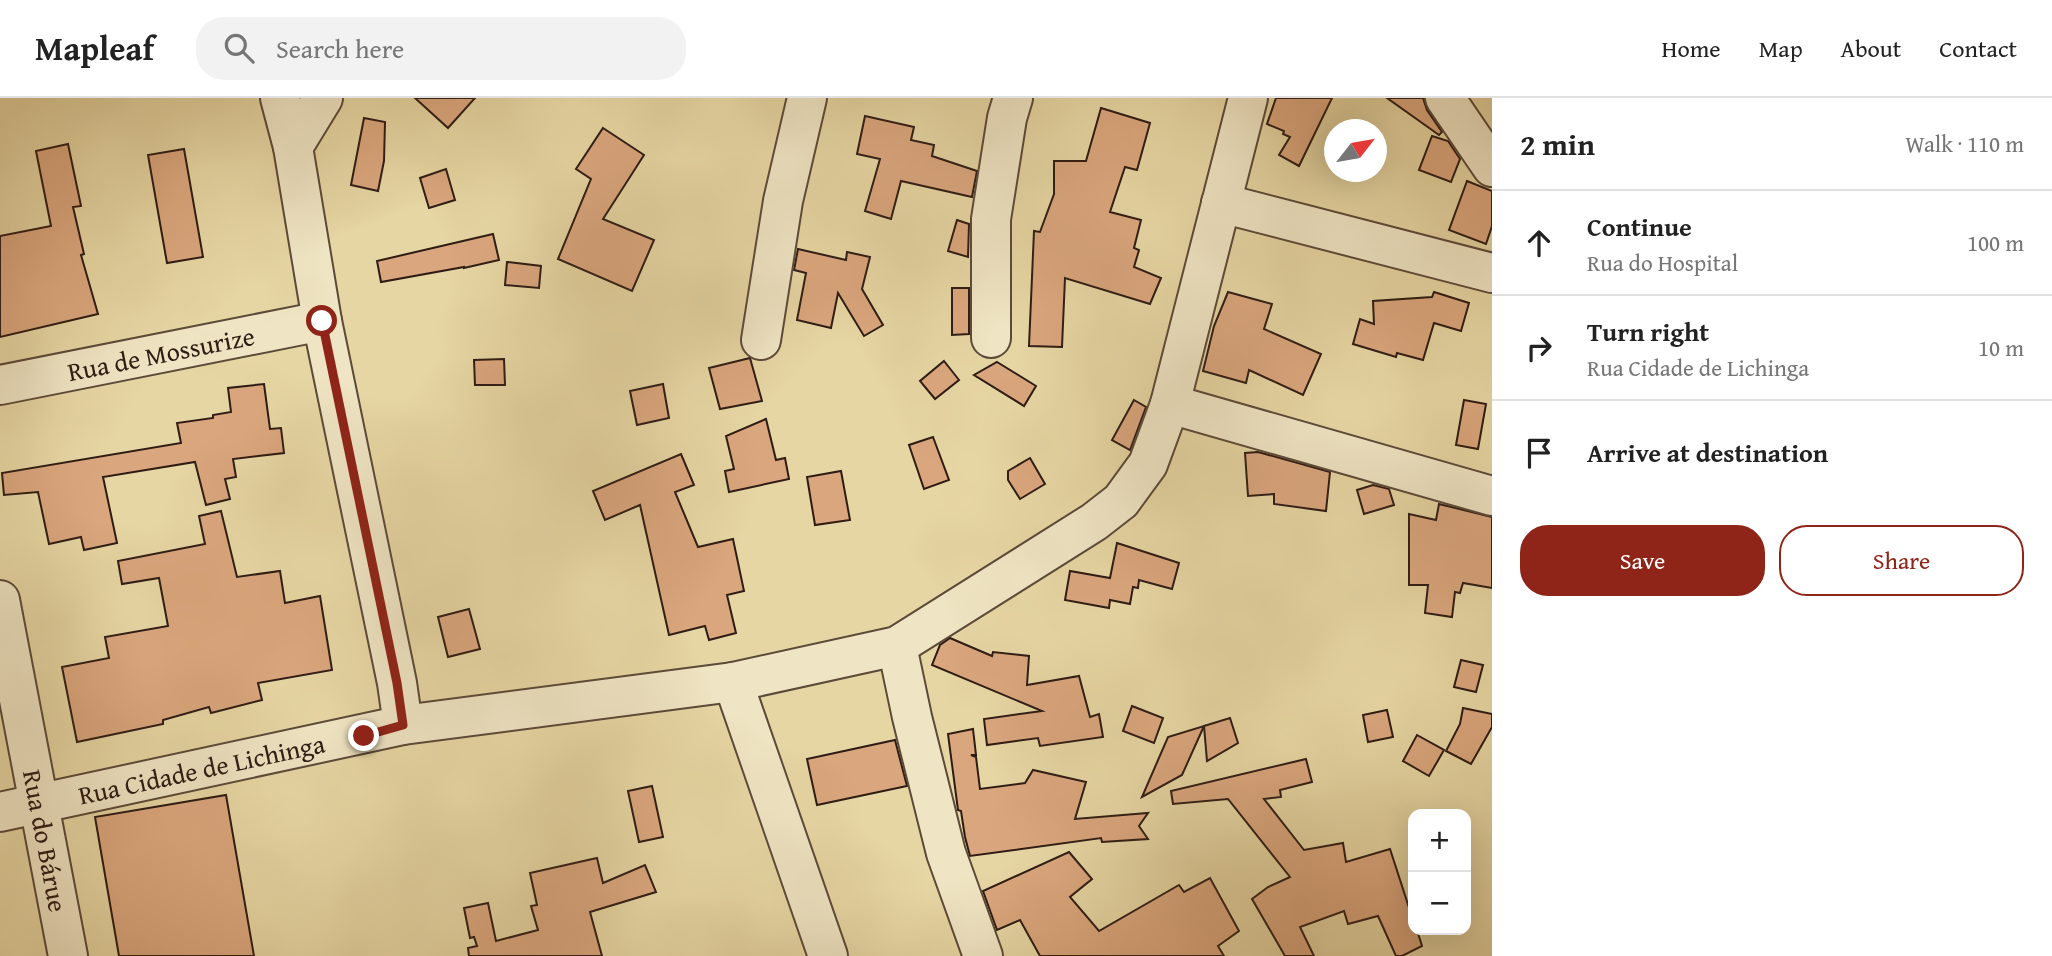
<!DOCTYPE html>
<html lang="en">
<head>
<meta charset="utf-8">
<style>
  :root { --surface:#fff; --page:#f2f2f2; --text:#222; --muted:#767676; --line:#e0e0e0; --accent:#8f2418 }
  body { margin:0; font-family:"Gentium Book Plus",serif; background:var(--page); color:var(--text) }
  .controls { position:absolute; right:21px; bottom:21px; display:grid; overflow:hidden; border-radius:14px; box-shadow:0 7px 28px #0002 }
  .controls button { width:63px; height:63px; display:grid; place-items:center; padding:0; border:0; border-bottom:2px solid var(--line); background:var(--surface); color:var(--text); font:35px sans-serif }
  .compass { position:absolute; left:1324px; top:21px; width:63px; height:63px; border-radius:50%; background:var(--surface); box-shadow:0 7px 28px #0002; rotate:59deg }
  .stop { position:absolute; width:21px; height:21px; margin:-16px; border:5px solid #8f2418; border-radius:50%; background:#fff }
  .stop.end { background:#8f2418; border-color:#fff; box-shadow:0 2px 7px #0008 }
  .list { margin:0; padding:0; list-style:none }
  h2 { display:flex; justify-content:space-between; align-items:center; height:91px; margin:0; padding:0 28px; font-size:30px }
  h2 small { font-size:23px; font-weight:400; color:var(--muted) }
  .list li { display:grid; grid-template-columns:46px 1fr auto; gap:21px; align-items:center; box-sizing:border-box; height:105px; padding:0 28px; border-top:2px solid var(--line) }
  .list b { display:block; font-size:26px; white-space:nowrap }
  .list p { margin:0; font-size:23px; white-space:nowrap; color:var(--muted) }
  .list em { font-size:23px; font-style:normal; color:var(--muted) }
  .actions { display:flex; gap:14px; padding:21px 28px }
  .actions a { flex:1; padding:16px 0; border:2px solid var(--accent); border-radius:28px; text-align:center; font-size:24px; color:var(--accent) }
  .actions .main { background:var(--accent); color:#fff }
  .icon { flex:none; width:38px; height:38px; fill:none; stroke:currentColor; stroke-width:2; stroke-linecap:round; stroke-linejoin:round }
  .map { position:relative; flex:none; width:1492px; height:858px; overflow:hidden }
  header { display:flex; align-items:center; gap:42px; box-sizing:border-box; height:98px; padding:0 35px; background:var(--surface); border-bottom:2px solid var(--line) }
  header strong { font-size:33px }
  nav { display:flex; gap:38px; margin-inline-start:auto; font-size:24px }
  .search { width:490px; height:63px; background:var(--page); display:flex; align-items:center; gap:18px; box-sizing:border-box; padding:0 24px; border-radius:28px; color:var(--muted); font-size:26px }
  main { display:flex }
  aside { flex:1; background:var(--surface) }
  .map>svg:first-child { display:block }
  .building { fill:#daa67d; stroke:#2e1c14; stroke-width:2 }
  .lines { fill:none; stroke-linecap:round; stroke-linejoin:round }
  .minor-casing { stroke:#5c4a38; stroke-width:42 }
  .minor { stroke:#efe4c3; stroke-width:38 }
  .route { stroke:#8f2418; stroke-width:9 }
  .labels { text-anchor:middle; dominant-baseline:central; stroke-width:5; stroke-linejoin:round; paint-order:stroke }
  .street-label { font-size:26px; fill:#2e1c14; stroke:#efe4c3 }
</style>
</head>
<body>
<header>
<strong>Mapleaf</strong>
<div class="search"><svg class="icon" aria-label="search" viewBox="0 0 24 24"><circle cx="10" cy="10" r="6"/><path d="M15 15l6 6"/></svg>Search here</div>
<nav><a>Home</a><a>Map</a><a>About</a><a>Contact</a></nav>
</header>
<main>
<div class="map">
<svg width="1492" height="858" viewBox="0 0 1492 858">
  <rect width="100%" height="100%" fill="#e6d6a3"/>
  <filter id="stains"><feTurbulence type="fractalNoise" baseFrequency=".00286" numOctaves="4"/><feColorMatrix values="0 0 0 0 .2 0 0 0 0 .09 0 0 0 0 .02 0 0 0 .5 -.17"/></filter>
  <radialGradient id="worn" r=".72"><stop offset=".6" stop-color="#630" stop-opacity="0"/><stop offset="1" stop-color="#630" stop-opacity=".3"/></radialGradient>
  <g class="building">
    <polygon points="415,0 475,0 448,30"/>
    <polygon points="1276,0 1332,0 1299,68 1279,57 1290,39 1283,36 1284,33 1267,26"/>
    <polygon points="1387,0 1423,0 1427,12 1442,34 1439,37"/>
    <polygon points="1101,10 1150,25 1137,72 1125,69 1110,114 1141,122 1134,150 1139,152 1134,169 1161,180 1150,206 1065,180 1062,249 1029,248 1034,133 1040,134 1054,96 1054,63 1086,63"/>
    <polygon points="865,18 914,29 911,42 934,47 932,58 977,73 972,99 901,83 891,121 865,113 880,61 857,56"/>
    <polygon points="364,20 385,24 384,63 378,93 351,87"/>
    <polygon points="603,30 644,57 603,121 654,142 632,193 558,161 591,81 576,71"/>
    <polygon points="1432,38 1448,43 1460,61 1451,84 1419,72"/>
    <polygon points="68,46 81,108 73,109 84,156 81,157 98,216 0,239 0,138 51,128 36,53"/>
    <polygon points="184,51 203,159 167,165 148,57"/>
    <polygon points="446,71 455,102 429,110 420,80"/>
    <polygon points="1467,83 1492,93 1492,128 1486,146 1449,132"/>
    <polygon points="957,122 969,126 968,159 948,153"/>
    <polygon points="493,136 499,162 464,170 464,169 381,184 377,163"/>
    <polygon points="798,151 846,162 847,154 870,159 862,191 883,227 864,238 838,195 831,230 797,222 806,175 794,172"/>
    <polygon points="507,164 541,168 539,190 505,187"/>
    <polygon points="952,190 969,190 969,236 952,237"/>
    <polygon points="1228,194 1272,206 1264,231 1321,256 1303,297 1249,272 1246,285 1203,273 1214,228"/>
    <polygon points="1434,194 1469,205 1461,233 1434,225 1423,262 1397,255 1396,259 1353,246 1360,221 1374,226 1373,203 1432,199"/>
    <polygon points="750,260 762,303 720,311 709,270"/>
    <polygon points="504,261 505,287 475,287 474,262"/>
    <polygon points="944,263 959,282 935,301 920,283"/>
    <polygon points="997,264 1036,288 1024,308 974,277"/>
    <polygon points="264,286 270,331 281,330 284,355 233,361 236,379 225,381 230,401 206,407 195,364 103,379 117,445 84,452 81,439 49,446 38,394 4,397 2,375 181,345 177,325 213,320 213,317 231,314 228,290"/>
    <polygon points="663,286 669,320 637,327 630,293"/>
    <polygon points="1134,302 1146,309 1130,352 1112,342"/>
    <polygon points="1464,302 1486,306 1478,351 1456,347"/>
    <polygon points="766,321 776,362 785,360 789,381 729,394 725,373 734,371 726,338"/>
    <polygon points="933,339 949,382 924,391 909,347"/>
    <polygon points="1258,354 1330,374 1326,413 1274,406 1274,396 1248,398 1245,355"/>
    <polygon points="681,356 694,387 675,394 698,449 733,441 744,493 727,497 736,535 709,542 705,528 669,537 640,407 605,422 593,393"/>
    <polygon points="1030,360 1045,386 1020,401 1008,382 1008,373"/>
    <polygon points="841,373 850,422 815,427 807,379"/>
    <polygon points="1373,387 1389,391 1394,407 1364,416 1357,392"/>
    <polygon points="1439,406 1492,419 1492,490 1463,485 1460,495 1455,494 1452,519 1425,515 1428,487 1409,487 1409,416 1436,422"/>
    <polygon points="221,413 237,479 280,473 285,505 320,498 332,572 258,585 262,602 211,615 209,609 163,622 163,626 77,644 62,569 109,560 105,539 168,528 159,480 122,486 118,463 205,446 199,418"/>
    <polygon points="1117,445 1179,465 1172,491 1139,482 1138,490 1133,489 1130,506 1110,502 1109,510 1065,502 1070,473 1110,480"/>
    <polygon points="469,511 480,551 448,559 438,519"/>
    <polygon points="950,540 992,558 993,554 1029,558 1027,587 1079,578 1090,619 1099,616 1103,639 1040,648 1038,640 987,647 984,621 1042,613 932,567 940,547"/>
    <polygon points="1461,562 1483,567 1476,594 1454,589"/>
    <polygon points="1132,608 1163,620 1154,645 1123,633"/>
    <polygon points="1463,610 1492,616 1492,629 1471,666 1446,653 1460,626"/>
    <polygon points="1387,612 1393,639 1368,644 1363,617"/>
    <polygon points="1230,620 1238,645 1207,663 1204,628"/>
    <polygon points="1204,628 1182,677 1142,699 1168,639"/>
    <polygon points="973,631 976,657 971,657 976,659 980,691 1025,685 1033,672 1086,684 1075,721 1148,715 1139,728 1148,741 1102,744 1101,740 970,758 965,739 961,713 958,712 948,636"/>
    <polygon points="1417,637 1444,652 1429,678 1403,663"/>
    <polygon points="895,642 907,688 817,707 807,661"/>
    <polygon points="1306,661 1312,684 1280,692 1281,699 1264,701 1304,752 1343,745 1346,764 1390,751 1413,822 1413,832 1417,832 1422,848 1402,858 1396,858 1378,818 1348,826 1344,813 1300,829 1314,858 1285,858 1252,801 1268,789 1290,779 1228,701 1173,706 1171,693"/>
    <polygon points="652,688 663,739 639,744 628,693"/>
    <polygon points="226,697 254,858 119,858 95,719"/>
    <polygon points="1069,754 1092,781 1070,799 1099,833 1179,787 1184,794 1210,780 1239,833 1218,848 1224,858 1040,858 1020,822 997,832 983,793"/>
    <polygon points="597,760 603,785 645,767 656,794 590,814 602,858 469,858 468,850 477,848 474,839 470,840 464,810 488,805 496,843 538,832 531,808 537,807 530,775"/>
  </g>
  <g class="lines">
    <defs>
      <g id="minor">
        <polyline points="280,0 293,49 322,223 397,585 403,627"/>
        <polyline points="1445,0 1492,69"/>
        <polyline points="293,49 323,0"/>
        <polyline points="1221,105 1492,175"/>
        <polyline points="991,240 991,121 1007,20 1013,0"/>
        <polyline points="761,242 783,103 807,0"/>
        <path id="s1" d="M0 287 322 223"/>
        <polyline points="1170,306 1492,398"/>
        <path id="s2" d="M0 502 68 858"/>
        <polyline points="897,548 912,619 946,755 983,858"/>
        <polyline points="733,584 828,858"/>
        <path id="s3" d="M0 714 403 627 733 584 897 548 1094 424 1121 403 1148 366 1170 306 1248 0"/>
      </g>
    </defs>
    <use href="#minor" class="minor-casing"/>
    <use href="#minor" class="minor"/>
  </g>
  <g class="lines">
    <polyline class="route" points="322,223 397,585 403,627 364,638"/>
  </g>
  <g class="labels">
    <g class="street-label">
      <text stroke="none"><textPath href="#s1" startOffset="164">Rua de Mossurize</textPath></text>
      <text stroke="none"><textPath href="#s3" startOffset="206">Rua Cidade de Lichinga</textPath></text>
      <text stroke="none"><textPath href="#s2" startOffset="245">Rua do Bárue</textPath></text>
    </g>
  </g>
  <rect width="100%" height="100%" filter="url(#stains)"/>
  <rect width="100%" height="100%" fill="url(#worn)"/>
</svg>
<div class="controls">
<button>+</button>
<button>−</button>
</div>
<svg class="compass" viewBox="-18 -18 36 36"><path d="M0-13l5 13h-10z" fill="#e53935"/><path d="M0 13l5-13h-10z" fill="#767676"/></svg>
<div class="stop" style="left:322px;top:223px"></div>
<div class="stop end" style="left:364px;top:638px"></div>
</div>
<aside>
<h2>2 min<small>Walk · 110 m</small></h2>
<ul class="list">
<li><svg class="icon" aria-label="ahead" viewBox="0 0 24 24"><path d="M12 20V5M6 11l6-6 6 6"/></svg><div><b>Continue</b><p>Rua do Hospital</p></div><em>100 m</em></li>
<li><svg class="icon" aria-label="right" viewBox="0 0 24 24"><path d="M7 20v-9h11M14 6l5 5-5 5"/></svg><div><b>Turn right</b><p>Rua Cidade de Lichinga</p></div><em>10 m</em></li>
<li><svg class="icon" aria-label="arrive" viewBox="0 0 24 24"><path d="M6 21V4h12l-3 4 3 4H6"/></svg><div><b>Arrive at destination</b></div></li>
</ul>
<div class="actions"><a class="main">Save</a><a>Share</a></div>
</aside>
</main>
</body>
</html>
